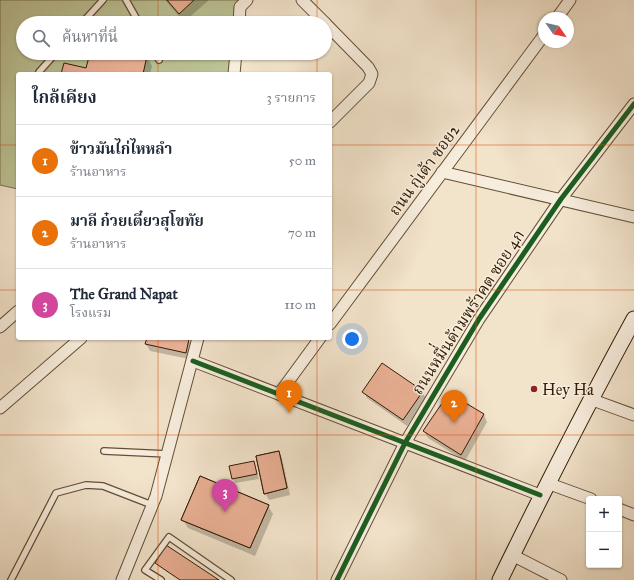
<!DOCTYPE html>
<html lang="th">
<head>
<meta charset="utf-8">
<style>
  :root { --surface:#fff; --page:#f2f2f3; --text:#1f2937; --muted:#747a83; --line:#e0e1e3; --accent:#0f766e }
  body { margin:0; font-family:"IM FELL Great Primer","Noto Serif Thai",serif; background:var(--page); color:var(--text) }
  .controls { position:absolute; right:12px; bottom:12px; display:grid; overflow:hidden; border-radius:4px; box-shadow:0 1px 3px #0004 }
  .controls button { width:36px; height:36px; display:grid; place-items:center; padding:0; border:0; border-bottom:1px solid var(--line); background:var(--surface); color:var(--text); font:20px sans-serif }
  .compass { position:absolute; left:538px; top:12px; width:36px; height:36px; border-radius:50%; background:var(--surface); box-shadow:0 1px 3px #0004; rotate:124deg }
  .you { position:absolute; left:352px; top:339px; width:14px; height:14px; margin:-10px; border:3px solid #fff; border-radius:50%; background:#1a73e8; box-shadow:0 0 0 6px #1a73e833 }
  .badge { display:grid; place-items:center; width:26px; height:26px; border-radius:50%; background:var(--accent); color:#fff; font-size:13px; font-weight:700 }
  .pin { position:absolute; translate:-50% -33px; filter:drop-shadow(0 1px 2px #0008) }
  .pin::after { content:''; position:absolute; top:21px; width:14px; height:12px; background:inherit; clip-path:polygon(0 0,100% 0,50% 100%) }
  .list { margin:0; padding:0; list-style:none }
  h2 { display:flex; justify-content:space-between; align-items:center; height:52px; margin:0; padding:0 16px; font-size:17px }
  h2 small { font-size:13px; font-weight:400; color:var(--muted) }
  .list li { display:grid; grid-template-columns:26px 1fr auto; gap:12px; align-items:center; box-sizing:border-box; height:72px; padding:0 16px; border-top:1px solid var(--line) }
  .list b { display:block; font-size:15px; white-space:nowrap }
  .list p { margin:0; font-size:13px; white-space:nowrap; color:var(--muted) }
  .list em { font-size:13px; font-style:normal; color:var(--muted) }
  .icon { flex:none; width:22px; height:22px; fill:none; stroke:currentColor; stroke-width:2; stroke-linecap:round; stroke-linejoin:round }
  .map { position:relative; flex:none; width:634px; height:580px; overflow:hidden }
  .search { position:absolute; background:var(--surface); box-shadow:0 1px 3px #0004; left:16px; top:16px; width:316px; height:44px; display:flex; align-items:center; gap:10px; box-sizing:border-box; padding:0 14px; border-radius:22px; color:var(--muted); font-size:15px }
  .panel { position:absolute; background:var(--surface); box-shadow:0 1px 3px #0004; left:16px; top:72px; width:316px; height:268px; border-radius:4px }
  .map>svg:first-child { display:block }
  .green { fill:#bcc396; stroke:#78704d }
  .shadow { fill:#0003 }
  .building { fill:#eab095; stroke:#331d04 }
  .lines { fill:none; stroke-linecap:round; stroke-linejoin:round }
  .lane-casing { stroke:#634e36; stroke-width:8 }
  .street-casing { stroke:#634e36; stroke-width:13 }
  .secondary-casing { stroke:#331d04; stroke-width:17 }
  .lane { stroke:#f7eddd; stroke-width:5.5 }
  .street { stroke:#f7eddd; stroke-width:11 }
  .secondary { stroke:#f7eddd; stroke-width:15 }
  .cycleway-casing { stroke:#f7eddd; stroke-width:8 }
  .cycleway { stroke:#1b5e20; stroke-width:5 }
  .grid { fill:none; stroke:#df560c; stroke-width:1; stroke-opacity:0.55 }
  .poi-dot { fill:#8f2418; stroke:#f7eddd; stroke-width:1.5 }
  .labels { text-anchor:middle; dominant-baseline:central; stroke-width:3; stroke-linejoin:round; paint-order:stroke }
  .street-label { font-size:16px; fill:#331d04; stroke:#f7eddd }
  .poi-label { font-size:16px; fill:#331d04; stroke:#f7eddd; text-anchor:start }
</style>
</head>
<body>
<div class="map">
<svg width="634" height="580" viewBox="0 0 634 580">
  <rect width="100%" height="100%" fill="#f2e3cb"/>
  <filter id="stains"><feTurbulence type="fractalNoise" baseFrequency=".005" numOctaves="4"/><feColorMatrix values="0 0 0 0 .2 0 0 0 0 .09 0 0 0 0 .02 0 0 0 .5 -.17"/></filter>
  <radialGradient id="worn" r=".72"><stop offset=".6" stop-color="#630" stop-opacity="0"/><stop offset="1" stop-color="#630" stop-opacity=".3"/></radialGradient>
  <polygon class="green" points="0,0 240,0 234,23 23,23 23,53 232,53 230,74 18,74 18,189 0,185"/>
  <g class="shadow">
    <polygon points="165,0 209,0 184,22"/>
    <polygon points="91,53 128,53 147,57 152,66 150,74 62,74 87,69"/>
    <polygon points="148,338 188,339 192,346 189,359 150,351 146,344"/>
    <polygon points="364,392 422,392 426,398 407,426 367,398"/>
    <polygon points="449,395 484,415 487,422 465,461 428,438 424,431"/>
    <polygon points="279,452 282,458 290,495 269,500 265,493"/>
    <polygon points="254,462 259,479 235,483 230,467"/>
    <polygon points="268,506 273,514 255,556 188,528 183,520"/>
    <polygon points="156,563 218,580 180,580"/>
  </g>
  <g class="building">
    <polygon points="167,0 194,0 179,14"/>
    <polygon points="90,53 133,53 147,56 143,74 61,74 64,63 86,68"/>
    <polygon points="147,338 186,338 189,339 186,353 145,344"/>
    <polygon points="382,363 423,391 403,420 362,392"/>
    <polygon points="449,393 484,414 461,455 423,431"/>
    <polygon points="279,451 287,488 264,494 256,456"/>
    <polygon points="279,451 287,488 264,494 256,456"/>
    <polygon points="254,461 257,474 232,479 229,466"/>
    <polygon points="200,476 269,505 250,548 181,520"/>
    <polygon points="200,476 269,505 250,548 181,520"/>
    <polygon points="166,545 219,580 180,580 155,563"/>
  </g>
  <g class="lines">
    <defs>
      <g id="lane">
        <polyline points="126,0 139,23"/>
        <polyline points="82,23 103,0"/>
        <polyline points="155,53 159,60"/>
        <polyline points="39,72 56,53"/>
        <polyline points="104,451 168,454"/>
        <polyline points="11,580 56,493 86,485 103,486 152,505"/>
        <polyline points="161,580 145,570 169,537 231,580"/>
      </g>
      <g id="street">
        <polyline points="302,0 325,23"/>
        <polyline points="557,18 570,0"/>
        <polyline points="239,23 240,7 247,0"/>
        <polyline points="325,23 368,67 372,74 369,83 330,122"/>
        <polyline points="234,74 236,53"/>
        <polyline points="442,172 634,217"/>
        <polyline points="330,324 544,35"/>
        <polyline points="0,327 18,311"/>
        <polyline points="193,361 540,495"/>
        <polyline points="279,394 320,338"/>
        <polyline points="590,399 634,415"/>
        <polyline points="0,408 81,338"/>
        <polyline points="547,483 591,499"/>
        <polyline points="619,509 634,515"/>
        <polyline points="512,555 561,580"/>
        <polyline points="122,580 156,496 198,338"/>
        <polyline points="337,580 405,443 479,319 561,199 634,104"/>
      </g>
      <path id="secondary" d="M500 580C543 492 587 405 634 319"/>
    </defs>
    <use href="#lane" class="lane-casing"/>
    <use href="#street" class="street-casing"/>
    <use href="#secondary" class="secondary-casing"/>
    <use href="#lane" class="lane"/>
    <use href="#street" class="street"/>
    <use href="#secondary" class="secondary"/>
    <defs>
      <g id="cycleway">
        <polyline points="193,361 540,495"/>
        <polyline points="337,580 405,443 479,319 561,199 634,104"/>
      </g>
    </defs>
    <use href="#cycleway" class="cycleway-casing"/>
    <use href="#cycleway" class="cycleway"/>
  </g>
  <path class="grid" d="M158 0V23M317 0V23M476 0V580M158 53V74M317 53V74M0 145H18M330 145H634M0 290H18M330 290H634M158 338V580M317 338V580M0 435H634"/>
  <circle class="poi-dot" cx="534" cy="389" r="4"/>
  <g class="labels">
    <g class="street-label">
      <text transform="translate(424 170) rotate(-54)">ถนน กู่เต้า ซอย2</text>
      <text transform="translate(468 312) rotate(-57)">ถนนหมื่่นด้ามพร้าคต ซอย 4ก</text>
    </g>
    <g class="poi-label">
      <text x="542" y="389">Hey Ha</text>
    </g>
  </g>
  <rect width="100%" height="100%" filter="url(#stains)"/>
  <rect width="100%" height="100%" fill="url(#worn)"/>
</svg>
<div class="controls">
<button>+</button>
<button>−</button>
</div>
<svg class="compass" viewBox="-18 -18 36 36"><path d="M0-13l5 13h-10z" fill="#e53935"/><path d="M0 13l5-13h-10z" fill="#747a83"/></svg>
<div class="you"></div>
<div class="pin badge" style="left:289px;top:413px;background:#e8710a">1</div>
<div class="pin badge" style="left:454px;top:423px;background:#e8710a">2</div>
<div class="pin badge" style="left:225px;top:512px;background:#d1479c">3</div>
<div class="search"><svg class="icon" aria-label="search" viewBox="0 0 24 24"><circle cx="10" cy="10" r="6"/><path d="M15 15l6 6"/></svg>ค้นหาที่นี่</div>
<section class="panel">
<h2>ใกล้เคียง<small>3 รายการ</small></h2>
<ul class="list">
<li><span class="badge" style="background:#e8710a">1</span><div><b>ข้าวมันไก่ไหหลำ</b><p>ร้านอาหาร</p></div><em>50 m</em></li>
<li><span class="badge" style="background:#e8710a">2</span><div><b>มาลี ก๋วยเตี๋ยวสุโขทัย</b><p>ร้านอาหาร</p></div><em>70 m</em></li>
<li><span class="badge" style="background:#d1479c">3</span><div><b>The Grand Napat</b><p>โรงแรม</p></div><em>110 m</em></li>
</ul>
</section>
</div>
</body>
</html>
